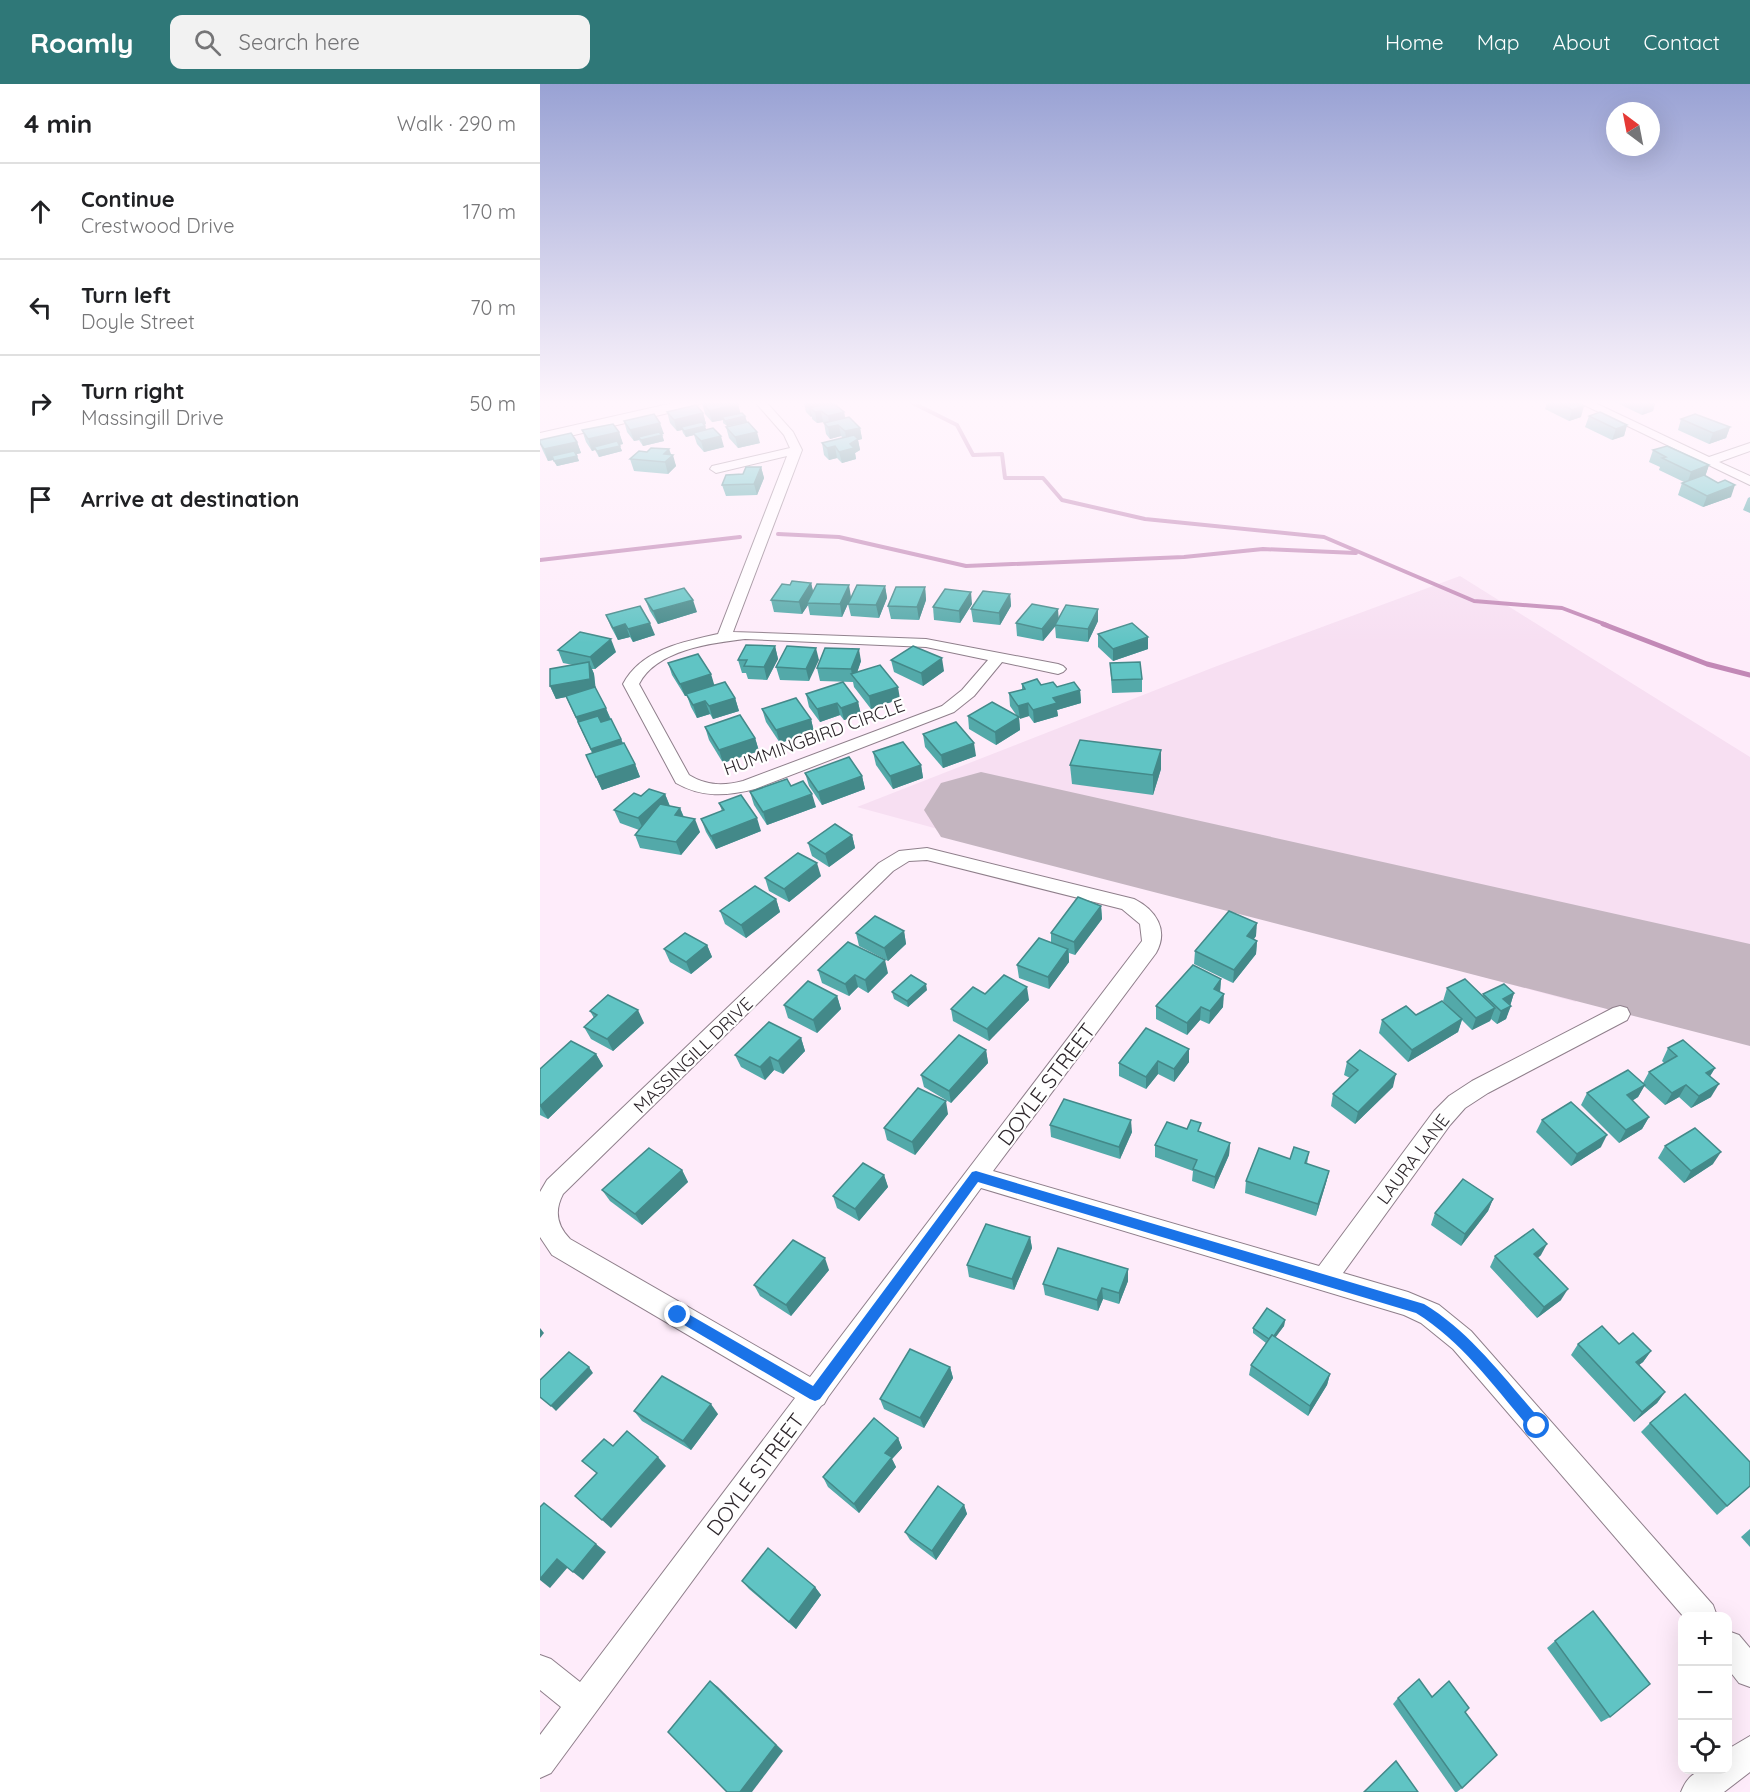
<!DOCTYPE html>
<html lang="en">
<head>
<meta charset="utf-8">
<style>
  :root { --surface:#fff; --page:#f2f2f2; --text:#202124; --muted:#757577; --line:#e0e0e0; --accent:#2f7878 }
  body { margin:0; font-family:Quicksand,sans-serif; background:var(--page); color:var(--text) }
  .controls { position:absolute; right:18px; bottom:18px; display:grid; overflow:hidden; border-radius:12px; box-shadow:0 6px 24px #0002 }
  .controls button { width:54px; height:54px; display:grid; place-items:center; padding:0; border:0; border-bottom:2px solid var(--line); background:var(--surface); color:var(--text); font:30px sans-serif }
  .compass { position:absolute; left:1066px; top:18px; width:54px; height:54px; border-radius:50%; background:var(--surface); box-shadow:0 6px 24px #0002; rotate:328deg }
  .stop { position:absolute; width:18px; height:18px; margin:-14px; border:4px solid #1a73e8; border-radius:50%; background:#fff }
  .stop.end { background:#1a73e8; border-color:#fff; box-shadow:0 2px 6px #0008 }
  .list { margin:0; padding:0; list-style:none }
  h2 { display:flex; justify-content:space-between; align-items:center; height:78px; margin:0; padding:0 24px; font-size:26px }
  h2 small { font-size:20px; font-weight:400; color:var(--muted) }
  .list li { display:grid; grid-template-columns:39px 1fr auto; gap:18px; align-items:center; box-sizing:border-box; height:96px; padding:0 24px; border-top:2px solid var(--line) }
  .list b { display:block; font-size:22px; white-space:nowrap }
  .list p { margin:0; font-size:20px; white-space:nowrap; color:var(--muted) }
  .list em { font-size:20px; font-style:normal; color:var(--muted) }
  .icon { flex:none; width:33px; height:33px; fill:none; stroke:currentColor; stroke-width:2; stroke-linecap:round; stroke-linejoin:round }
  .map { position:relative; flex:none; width:1210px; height:1708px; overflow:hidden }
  header { display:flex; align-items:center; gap:36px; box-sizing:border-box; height:84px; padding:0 30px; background:var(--accent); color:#fff }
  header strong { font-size:28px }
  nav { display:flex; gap:33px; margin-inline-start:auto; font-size:21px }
  .search { width:420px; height:54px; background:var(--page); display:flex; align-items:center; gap:15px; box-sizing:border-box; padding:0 21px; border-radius:12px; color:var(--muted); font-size:22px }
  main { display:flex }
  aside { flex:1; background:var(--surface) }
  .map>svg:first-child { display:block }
  .built { fill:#f7dff2 }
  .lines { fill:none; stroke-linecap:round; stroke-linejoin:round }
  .stream-far1 { stroke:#c288b6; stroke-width:4 }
  .stream { stroke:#c288b6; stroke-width:5 }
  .runway { fill:#c4b5c0; fill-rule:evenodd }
  .minor-casing { stroke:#8f7f8b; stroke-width:2 }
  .tertiary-casing { stroke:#8f7f8b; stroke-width:2 }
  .minor { fill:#fff; fill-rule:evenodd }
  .tertiary { fill:#fff; fill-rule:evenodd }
  .wall { fill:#53a9a9 }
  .shaded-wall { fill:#438989 }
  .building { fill:#60c4c4; stroke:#438989; stroke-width:1.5 }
  .route { fill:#1a73e8 }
  .labels { text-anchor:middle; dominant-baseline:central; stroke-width:4.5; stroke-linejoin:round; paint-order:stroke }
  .street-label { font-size:18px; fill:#2e272c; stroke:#fff }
  .near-street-label { font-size:21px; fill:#2e272c; stroke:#fff }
</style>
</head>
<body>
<header>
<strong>Roamly</strong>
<div class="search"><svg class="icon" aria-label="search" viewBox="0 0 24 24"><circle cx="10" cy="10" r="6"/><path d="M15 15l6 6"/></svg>Search here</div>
<nav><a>Home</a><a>Map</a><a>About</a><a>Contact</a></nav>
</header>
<main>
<aside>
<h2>4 min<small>Walk · 290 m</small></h2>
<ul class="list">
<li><svg class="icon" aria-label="ahead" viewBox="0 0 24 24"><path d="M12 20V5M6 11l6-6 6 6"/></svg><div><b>Continue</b><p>Crestwood Drive</p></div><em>170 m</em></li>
<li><svg class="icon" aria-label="left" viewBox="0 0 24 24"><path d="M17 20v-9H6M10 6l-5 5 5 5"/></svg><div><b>Turn left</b><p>Doyle Street</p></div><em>70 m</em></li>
<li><svg class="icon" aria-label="right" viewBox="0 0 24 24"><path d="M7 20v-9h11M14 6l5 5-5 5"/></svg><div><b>Turn right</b><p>Massingill Drive</p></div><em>50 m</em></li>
<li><svg class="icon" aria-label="arrive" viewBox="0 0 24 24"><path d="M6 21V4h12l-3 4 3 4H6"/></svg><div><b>Arrive at destination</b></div></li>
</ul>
</aside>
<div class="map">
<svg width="1210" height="1708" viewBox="0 0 1210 1708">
  <rect width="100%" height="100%" fill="#feecfa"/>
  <polygon class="built" points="920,492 1210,673 1210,956 1039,909 1036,918 317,723 677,582"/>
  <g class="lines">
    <g class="stream-far1">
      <polyline points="373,319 417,341 433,371 462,370 465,394 503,394 522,416 605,435 784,453 934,517 1022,524 1067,541"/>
      <polyline points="238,450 299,453 426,482 644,473 723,465 816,469"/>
      <polyline points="0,476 200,453"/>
    </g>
    <polyline class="stream" points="1063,540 1167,580 1210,591"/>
    <polygon class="runway" points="441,688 1210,860 1210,962 401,753 384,726 401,699"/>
    <defs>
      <g id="minor">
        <path d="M216 319H227L253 348 262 366 193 548 386 555 518 580 523 582 526 585 523 588 518 590 462 578 434 612 414 628 215 705C187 712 162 714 136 699L83 600C101 566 142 558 178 550L247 372 176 389 170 385 172 382 250 364 244 351ZM205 555 386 563 448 576 422 606 402 622 203 697C184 702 167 702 149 691L99 600C116 566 171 559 205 555Z"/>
        <polygon points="1040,319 1055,319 1169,373 1210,359 1210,367 1179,378 1210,392 1210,401"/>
        <path d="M387 764 594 815C616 826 629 846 616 869L453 1087 779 1182 894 1027 909 1012 932 997 1073 924 1080 922 1087 924 1090 930 1087 936 948 1009 925 1024 910 1041 803 1189 868 1208 899 1221 931 1247 1173 1521 1177 1532H1143L913 1265 881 1239 864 1231 441 1104 288 1313 284 1320 281 1322 11 1689 0 1694V1651L21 1623 0 1606V1571L11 1575 40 1598 255 1314 12 1171 0 1153V1108L7 1096 339 779 359 767ZM387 776 582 825 600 840 602 857 270 1293 30 1155C17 1142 14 1127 23 1110L353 787 369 777Z"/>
        <polygon points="1188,1547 1199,1551 1210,1564 1210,1603 1199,1599 1188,1585"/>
        <path d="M1210 1652V1688L1184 1708H1141C1151 1683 1164 1686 1188 1686V1665Z"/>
      </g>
      <polygon id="tertiary" points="133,319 161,319 154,323 0,359 0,349"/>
    </defs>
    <use href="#minor" class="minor-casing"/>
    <use href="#tertiary" class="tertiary-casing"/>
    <use href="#minor" class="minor"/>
    <use href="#tertiary" class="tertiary"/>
  </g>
  <g class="wall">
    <polygon points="162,319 200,329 205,332 207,338 187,342 183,339 183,336 172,338 165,330"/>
    <polygon points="264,319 293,319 304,328 305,334 320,344 322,355 318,356 320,366 315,369 316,375 302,379 297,374 289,376 284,371 282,359 303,354 301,352 290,355 286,350 284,339 283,338 277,339 272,335 272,332 271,333 266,328"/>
    <polygon points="1007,319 1039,319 1041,333 1029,337 1005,325"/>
    <polygon points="1077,319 1115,319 1113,327 1102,331"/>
    <polygon points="127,328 163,329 166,340 164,341 166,346 184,363 164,368 157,360 154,351 146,353 143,349 142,346 137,347 130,339"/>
    <polygon points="1049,332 1087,341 1084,352 1072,356 1045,343"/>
    <polygon points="1141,335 1190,343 1186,354 1169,360 1138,346"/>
    <polygon points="84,337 124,350 122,350 124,357 103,362 99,356 94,357 87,348"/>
    <polygon points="186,343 220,359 198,364 189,354"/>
    <polygon points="42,346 79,348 83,360 79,361 82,367 59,373 55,366 52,367 46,358"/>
    <polygon points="0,356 37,358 41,369 36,370 39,377 17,382 13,376 8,377 3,367 0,360"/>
    <polygon points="129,365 136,382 128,390 94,387 90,375 107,368"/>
    <polygon points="1113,366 1169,381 1165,392 1191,413 1163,423 1138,411 1142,399 1144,398 1119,386 1120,383 1109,378"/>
    <polygon points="221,383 224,394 217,411 186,412 182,401"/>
    <polygon points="1210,413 1210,429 1203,426 1208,414"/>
    <polygon points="271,499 273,507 311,513 302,533 270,531 268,521 262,530 234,528 231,516 250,501"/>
    <polygon points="345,502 347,514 339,534 311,532 308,520"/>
    <polygon points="385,503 386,516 379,536 351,535 348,522"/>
    <polygon points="470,510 471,522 460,541 433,538 431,525"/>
    <polygon points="105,515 157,528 118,540 110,527"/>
    <polygon points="432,520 420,539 394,536 393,523"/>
    <polygon points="518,525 518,535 558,537 548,558 516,554 515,542 503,557 477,552 476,539"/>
    <polygon points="66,531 115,551 93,558 90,553 78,556 71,543"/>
    <polygon points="558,550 608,565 573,577 558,563"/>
    <polygon points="235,562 238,575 227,596 208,595 206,589 202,589 198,576"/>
    <polygon points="276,564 269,597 240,596 236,583"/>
    <polygon points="18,566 76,568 55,585 52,585 54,590 55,603 83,659 95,680 100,693 62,706 46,671 52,669 26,613 16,615 10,602 33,581 23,579"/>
    <polygon points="351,576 404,587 383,602 354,588"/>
    <polygon points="321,577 317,588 360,615 331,625 314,603 313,598 280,597 277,584"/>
    <polygon points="128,579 175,601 195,614 199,627 173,635 170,630 157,634 151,623 147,612 145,612 132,591"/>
    <polygon points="570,579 602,595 602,608 572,609"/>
    <polygon points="482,600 501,601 540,606 541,619 517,626 518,632 494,639 489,632 479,634 480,646 456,661 429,645 428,632 477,632 470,622 469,609 482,606"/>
    <polygon points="266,610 318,618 321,631 304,636 300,631 280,638 269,623"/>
    <polygon points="222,625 271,635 274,648 240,659 226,638"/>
    <polygon points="165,643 215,654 219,667 183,679 169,656"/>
    <polygon points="383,650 436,672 403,684 385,663"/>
    <polygon points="621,666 621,685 613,711 532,700 530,681"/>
    <polygon points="333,668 381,681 383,694 353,705 336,681"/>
    <polygon points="265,689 322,692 325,705 282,721 269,702"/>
    <polygon points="251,702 276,723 227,741 214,721 210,708"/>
    <polygon points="125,710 130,722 140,724 144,733 160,748 141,771 100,764 95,751 99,746 80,739 74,726 101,712"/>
    <polygon points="179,719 221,747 176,765 166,748 161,735 182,727"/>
    <polygon points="312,751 315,764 289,783 272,772 268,759"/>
    <polygon points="281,792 249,818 229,807 225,794"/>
    <polygon points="236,815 240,828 206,854 185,840 180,827"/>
    <polygon points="561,822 562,835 535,871 529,869 529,878 509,905 479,894 477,881 511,859 511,849"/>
    <polygon points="364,847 366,860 348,877 319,862 316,849"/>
    <polygon points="716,852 714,855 717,857 716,870 693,899 654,880 655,867"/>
    <polygon points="167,861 172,873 151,890 130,878 124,865"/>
    <polygon points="278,886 348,889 328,909 318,903 309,912 282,899"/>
    <polygon points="681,895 680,908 683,923 669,940 660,936 647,951 616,935 616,922"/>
    <polygon points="907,904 943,913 943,910 974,909 966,935 957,940 951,935 950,937 932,946 922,936 918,948 868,978 839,949 842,936 913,927 903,917"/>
    <polygon points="387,906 368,923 354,915 352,908"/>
    <polygon points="445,910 489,916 449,957 413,937 411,925"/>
    <polygon points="297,912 301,925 277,949 248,934 244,921"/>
    <polygon points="50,927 104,939 73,967 51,955 44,943 54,934"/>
    <polygon points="261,954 265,967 243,990 234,986 225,996 201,983 195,971"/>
    <polygon points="1128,964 1175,984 1170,992 1171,1013 1151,1024 1139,1013 1125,1021 1104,1002 1098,1013 1092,1017 1109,1033 1102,1045 1079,1059 1041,1021 1047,1009 1103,999 1109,988 1124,979 1122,977"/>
    <polygon points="649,965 649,978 634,998 618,990 606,1005 579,992 579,979"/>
    <polygon points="446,966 448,979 411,1019 384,1003 381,991"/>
    <polygon points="56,970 63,982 8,1035 0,1031 0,985"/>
    <polygon points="807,978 853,1003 815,1040 791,1022 793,1010 810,994 804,991"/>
    <polygon points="408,1030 375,1071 347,1056 344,1044"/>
    <polygon points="1002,1036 1061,1063 1031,1082 996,1048"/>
    <polygon points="510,1041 592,1048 580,1075 511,1053"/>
    <polygon points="647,1045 661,1048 690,1059 689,1071 674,1105 652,1097 653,1087 615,1073 615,1061"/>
    <polygon points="1125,1062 1173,1080 1144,1099 1118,1074"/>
    <polygon points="769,1068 767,1080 789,1087 786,1099 776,1132 705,1109 706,1097 750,1075"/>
    <polygon points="142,1086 148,1098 102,1141 70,1117 62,1106"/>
    <polygon points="344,1091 348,1103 319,1137 297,1124 293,1112"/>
    <polygon points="953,1115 948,1127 921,1162 891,1141 895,1129"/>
    <polygon points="490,1153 492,1164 474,1206 429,1193 427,1181"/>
    <polygon points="1001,1171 998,1174 1021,1216 997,1234 950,1183 955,1172"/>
    <polygon points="588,1185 588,1197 579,1220 563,1215 558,1227 505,1211 503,1200"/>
    <polygon points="289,1186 251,1232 220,1212 214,1201"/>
    <polygon points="745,1236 744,1242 735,1253 790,1290 787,1301 768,1332 709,1291 711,1281 726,1259 713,1249 713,1244"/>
    <polygon points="1038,1260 1079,1260 1111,1267 1103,1278 1099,1281 1125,1308 1117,1319 1094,1338 1031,1271"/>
    <polygon points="410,1283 413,1294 384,1344 344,1325 340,1315"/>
    <polygon points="94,1327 178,1330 151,1366 102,1337"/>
    <polygon points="1110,1339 1210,1402 1177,1431 1101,1348"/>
    <polygon points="358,1354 362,1364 352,1375 356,1383 319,1429 288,1403 283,1393"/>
    <polygon points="424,1421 427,1430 396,1476 370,1456 365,1448"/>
    <polygon points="1210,1445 1210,1463 1201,1453"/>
    <polygon points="202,1497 275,1503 281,1511 256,1545 209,1505"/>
    <polygon points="1015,1557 1070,1633 1061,1638 1007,1564"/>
    <polygon points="892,1613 922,1704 917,1708 915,1708 853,1620 858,1614"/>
  </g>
  <g class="shaded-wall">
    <polygon points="277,319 292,319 281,327 283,338 277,339 275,328 270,324 272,332 271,333 268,321"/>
    <polygon points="1115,319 1113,327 1102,331 1105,320"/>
    <polygon points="198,320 201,331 182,333 183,336 172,338 169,327"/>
    <polygon points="1044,322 1041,333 1029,337 1032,326"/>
    <polygon points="304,328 306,339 299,341 301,352 290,355 288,343 290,343 288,332"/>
    <polygon points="163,329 166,340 143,345 141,343 142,346 137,347 134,336"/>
    <polygon points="205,332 207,338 187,342 185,337"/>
    <polygon points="120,339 124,350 100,355 98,353 99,356 94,357 90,346"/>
    <polygon points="1087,341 1084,352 1072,356 1076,345"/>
    <polygon points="165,342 167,348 153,349 154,351 146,353 144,347"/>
    <polygon points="1190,343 1186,354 1169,360 1173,349"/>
    <polygon points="320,344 322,355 318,356 320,366 315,369 316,375 302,379 299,368 307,359 305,347"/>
    <polygon points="79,348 83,360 56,366 54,363 55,366 52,367 48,355"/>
    <polygon points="217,348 220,359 198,364 195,353"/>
    <polygon points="122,351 124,357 103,362 101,356"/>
    <polygon points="181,352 184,363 164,368 161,357"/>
    <polygon points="37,358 41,369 14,376 12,372 13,376 8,377 4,365"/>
    <polygon points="80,362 82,367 59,373 57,367"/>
    <polygon points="295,362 297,374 289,376 287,364"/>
    <polygon points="129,365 131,372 133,371 136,382 128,390 125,378 124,370"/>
    <polygon points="37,372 39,377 17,382 14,377"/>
    <polygon points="1169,381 1165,393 1147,400 1151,388"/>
    <polygon points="221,383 224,394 217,411 214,400"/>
    <polygon points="1195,401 1191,413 1163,423 1167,412"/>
    <polygon points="271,499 274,511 267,519 268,521 262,530 259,518"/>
    <polygon points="309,501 311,513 302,533 300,520"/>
    <polygon points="345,502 347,514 339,534 336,521"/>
    <polygon points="385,503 386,516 379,536 377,523"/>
    <polygon points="431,508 432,520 420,539 419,527"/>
    <polygon points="470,510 471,522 460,541 459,529"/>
    <polygon points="153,516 157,528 118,540 113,527"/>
    <polygon points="518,525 519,538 503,557 502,545"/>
    <polygon points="558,525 558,537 548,558 548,545"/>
    <polygon points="110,539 115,551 93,558 88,545"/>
    <polygon points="85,540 90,553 78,556 73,544"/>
    <polygon points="608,553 608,565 573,577 573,565"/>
    <polygon points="71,555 76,568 55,585 50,573"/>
    <polygon points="235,562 238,575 227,596 224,583"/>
    <polygon points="276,564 279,576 269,597 266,585"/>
    <polygon points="319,565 321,577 315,595 312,591 311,585"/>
    <polygon points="402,574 404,587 383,602 381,589"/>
    <polygon points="49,578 54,590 56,607 16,615 10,602"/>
    <polygon points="171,590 175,603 145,612 140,600"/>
    <polygon points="358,603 360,615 331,625 329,612"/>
    <polygon points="540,606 541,619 517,626 518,632 494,639 493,626 513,614"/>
    <polygon points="195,614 199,627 173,635 169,622"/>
    <polygon points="165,617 170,630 157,634 153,621"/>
    <polygon points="318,618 321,631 304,636 301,624"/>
    <polygon points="297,619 300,631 280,638 277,625"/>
    <polygon points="488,619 489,632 480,635 478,622"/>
    <polygon points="66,624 71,637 42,646 36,633"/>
    <polygon points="479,633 480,646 456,661 455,648"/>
    <polygon points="271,635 274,648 240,659 236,646"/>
    <polygon points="215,654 219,667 183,679 179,666"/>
    <polygon points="81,655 86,668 56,678 51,665"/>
    <polygon points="434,659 436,672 403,684 401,671"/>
    <polygon points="621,666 621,685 613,711 613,691"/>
    <polygon points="95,680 100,693 62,706 56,693"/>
    <polygon points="381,681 383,694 353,705 350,692"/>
    <polygon points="322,692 325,705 282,721 278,708"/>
    <polygon points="125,710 130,723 104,747 98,734"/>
    <polygon points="272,710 276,723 227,741 223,728"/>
    <polygon points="140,724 145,737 135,731"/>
    <polygon points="217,734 221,747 176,765 171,752"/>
    <polygon points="155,735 160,748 141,771 136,758"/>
    <polygon points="312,751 315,764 289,783 285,770"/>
    <polygon points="277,779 281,792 249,818 244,805"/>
    <polygon points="236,815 240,828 206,854 201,841"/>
    <polygon points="561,822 562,835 535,871 534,858"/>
    <polygon points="717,839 716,852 706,865 707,852"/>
    <polygon points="364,847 366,860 348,877 344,864"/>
    <polygon points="717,857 716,870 693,899 694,886"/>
    <polygon points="167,861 172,873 151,890 146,878"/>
    <polygon points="528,865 529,878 509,905 508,893"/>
    <polygon points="345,876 348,889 328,909 325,896"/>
    <polygon points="315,891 318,903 309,912 305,900"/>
    <polygon points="681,895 680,908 674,905"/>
    <polygon points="386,900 387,906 368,923 367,917"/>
    <polygon points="487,903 489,916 449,957 447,945"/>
    <polygon points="974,909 970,922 963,915"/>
    <polygon points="684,910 683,923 669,940 670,927"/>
    <polygon points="297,912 301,925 277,949 273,936"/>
    <polygon points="971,922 966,935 957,940 961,927"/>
    <polygon points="661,923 660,936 647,951 647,939"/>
    <polygon points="955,924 950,937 932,946 936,934"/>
    <polygon points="98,926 104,939 73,967 67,955"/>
    <polygon points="922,935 918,948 868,978 872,966"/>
    <polygon points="261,954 265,967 243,990 238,977"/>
    <polygon points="649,965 649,978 634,998 634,985"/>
    <polygon points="446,966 448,979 411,1019 409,1007"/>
    <polygon points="56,970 63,982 8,1035 0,1022"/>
    <polygon points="230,973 234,986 225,996 220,983"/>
    <polygon points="618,977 618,990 606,1005 606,993"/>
    <polygon points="1175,984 1167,997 1166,989"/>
    <polygon points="856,990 853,1003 815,1040 818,1028"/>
    <polygon points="1179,1000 1171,1013 1151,1024 1159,1012"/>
    <polygon points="1105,1001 1098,1013 1080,1024 1087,1011"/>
    <polygon points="1146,1001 1139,1013 1125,1021 1132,1009"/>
    <polygon points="406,1017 408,1030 375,1071 372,1058"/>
    <polygon points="1109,1033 1102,1045 1079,1059 1086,1046"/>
    <polygon points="591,1036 592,1048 580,1075 579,1063"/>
    <polygon points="1067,1051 1061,1063 1031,1082 1037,1070"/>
    <polygon points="690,1059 689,1071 674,1105 675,1093"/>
    <polygon points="1181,1068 1173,1080 1144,1099 1151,1087"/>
    <polygon points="142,1086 148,1098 102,1141 95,1130"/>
    <polygon points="789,1087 786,1099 776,1132 778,1120"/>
    <polygon points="344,1091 348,1103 319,1137 315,1125"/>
    <polygon points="953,1115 948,1127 921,1162 925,1150"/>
    <polygon points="490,1153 492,1164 474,1206 472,1195"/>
    <polygon points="1007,1160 1001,1171 988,1181 994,1170"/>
    <polygon points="285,1174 289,1186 251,1232 246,1221"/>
    <polygon points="588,1185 588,1197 579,1220 579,1209"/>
    <polygon points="562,1204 563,1215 558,1227 557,1216"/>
    <polygon points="1028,1205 1021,1216 997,1234 1004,1223"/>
    <polygon points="745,1236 744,1242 730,1261 731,1256"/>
    <polygon points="0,1244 4,1249 0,1254"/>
    <polygon points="1111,1267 1103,1278 1088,1289 1096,1278"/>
    <polygon points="49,1283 53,1289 16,1327 11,1322"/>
    <polygon points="410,1283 413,1294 384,1344 380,1334"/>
    <polygon points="790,1290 787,1301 768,1332 770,1322"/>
    <polygon points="1125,1308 1117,1319 1094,1338 1102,1328"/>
    <polygon points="171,1320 178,1330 151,1366 143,1357"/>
    <polygon points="358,1354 362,1364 352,1375 356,1383 319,1429 314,1420 345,1369"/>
    <polygon points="118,1373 126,1382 71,1444 62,1436"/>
    <polygon points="424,1421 427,1430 396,1476 392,1467"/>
    <polygon points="56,1460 66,1468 43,1496 33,1488"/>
    <polygon points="17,1475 28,1483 10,1504 0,1496 0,1495"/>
    <polygon points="275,1503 281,1511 256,1545 249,1538"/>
    <polygon points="170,1597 178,1603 243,1667 212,1708 200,1708"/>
  </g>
  <g class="building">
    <polygon points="163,319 197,319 198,320 169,327"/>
    <polygon points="266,319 277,319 268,321"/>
    <polygon points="286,319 293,319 304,328 288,332 281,327 275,328 270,324"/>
    <polygon points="1019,319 1039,319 1044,322 1032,326"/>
    <polygon points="156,321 163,329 134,336 127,328"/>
    <polygon points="1060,328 1087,341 1076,345 1049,332"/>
    <polygon points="202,329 205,332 185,337 182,333"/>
    <polygon points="114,330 120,339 90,346 84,337"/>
    <polygon points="1155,330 1190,343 1173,349 1141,335"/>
    <polygon points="309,333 320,344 305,347 298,341 288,343 284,339"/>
    <polygon points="162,338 165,342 144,347 141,343"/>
    <polygon points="208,338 217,348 195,353 186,343"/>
    <polygon points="73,340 79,348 48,355 42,346"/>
    <polygon points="173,344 181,352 161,357 153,349"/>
    <polygon points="119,348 122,351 101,356 98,353"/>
    <polygon points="31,349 37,358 4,365 0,359 0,356"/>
    <polygon points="314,351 318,355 310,360 314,364 299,368 295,362 287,364 282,359"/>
    <polygon points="77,357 80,362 57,367 54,363"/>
    <polygon points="1127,362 1169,381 1151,388 1122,374 1126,373 1113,366"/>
    <polygon points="111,364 129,365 124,370 133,371 125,378 90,375 99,367 107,368"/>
    <polygon points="34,367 37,372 14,377 12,372"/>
    <polygon points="206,383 221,383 214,400 182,401 186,391 203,390"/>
    <polygon points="1164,391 1178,399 1185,396 1195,401 1167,412 1142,399"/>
    <polygon points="252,497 271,499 259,518 231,516 242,500 250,501"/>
    <polygon points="277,500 309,501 300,520 267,519"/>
    <polygon points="317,501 345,502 336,521 308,520"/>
    <polygon points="356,503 385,503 377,523 348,522"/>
    <polygon points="144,504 153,516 113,527 105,515"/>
    <polygon points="405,505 431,508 419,527 393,523"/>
    <polygon points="443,507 470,510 459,529 431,525"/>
    <polygon points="492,520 518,525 502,545 476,539"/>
    <polygon points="526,521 558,525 548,545 515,541"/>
    <polygon points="100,522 110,539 88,545 85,540 73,544 66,531"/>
    <polygon points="592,539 608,553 573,565 558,550"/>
    <polygon points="40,548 71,555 50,573 18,566"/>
    <polygon points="206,561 235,562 224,583 204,582 207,576 198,576"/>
    <polygon points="247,562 276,564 266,585 236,583"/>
    <polygon points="373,562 402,574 381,589 351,576"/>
    <polygon points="285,564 319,565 311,585 277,584"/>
    <polygon points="158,570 171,590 140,600 128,579"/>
    <polygon points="49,578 50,595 10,602 10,585"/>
    <polygon points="600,578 602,595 572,596 570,579"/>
    <polygon points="340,581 358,603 329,612 311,590"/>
    <polygon points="497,595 501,601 513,598 517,603 534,598 540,606 513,614 517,619 493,626 488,619 478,622 469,609 485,605 482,600"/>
    <polygon points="185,598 195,614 169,622 165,617 153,621 146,610"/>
    <polygon points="303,598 318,618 301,624 297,619 277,625 266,610"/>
    <polygon points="55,603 66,624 36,633 26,612"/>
    <polygon points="256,614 271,635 236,646 222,625"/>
    <polygon points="452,618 479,633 455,648 428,632"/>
    <polygon points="200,631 215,654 179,666 165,643"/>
    <polygon points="58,632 61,638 71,635 81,655 51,665 38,638"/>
    <polygon points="416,638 434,659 401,671 383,650"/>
    <polygon points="540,656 621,666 613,691 530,681"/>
    <polygon points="363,658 381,681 350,692 333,668"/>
    <polygon points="84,659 95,680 56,693 46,671"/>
    <polygon points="309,673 322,692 278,708 265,689"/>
    <polygon points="247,695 251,702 263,697 272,710 223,728 210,708"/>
    <polygon points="109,705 125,710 98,734 74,726 94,709 101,712"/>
    <polygon points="201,711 217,734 171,752 161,735 184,726 179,719"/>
    <polygon points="120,720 140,724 135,731 155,735 136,758 95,751"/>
    <polygon points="295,740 312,751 285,770 268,759"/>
    <polygon points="258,769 277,779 244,805 225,794"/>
    <polygon points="215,802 236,815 201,841 180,827"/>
    <polygon points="538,813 561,822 534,858 511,849"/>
    <polygon points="689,827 717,839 707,852 717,857 694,886 655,867"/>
    <polygon points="335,832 364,847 344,864 316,849"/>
    <polygon points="145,849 167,861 146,878 124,865"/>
    <polygon points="499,854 528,865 508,893 477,881"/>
    <polygon points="308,858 345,876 325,896 315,891 305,900 278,886"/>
    <polygon points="653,881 681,895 674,905 684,910 670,927 661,923 647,939 616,922"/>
    <polygon points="371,891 386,900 367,917 352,908"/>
    <polygon points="464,891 487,903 447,945 411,925 433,903 445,910"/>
    <polygon points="925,895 955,924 936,934 907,904"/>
    <polygon points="268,897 297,912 273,936 244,921"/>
    <polygon points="964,900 974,909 963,915 971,922 961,927 943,910"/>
    <polygon points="68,911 98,926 67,955 44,943 57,931 50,927"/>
    <polygon points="902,917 922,935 872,966 842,936 866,922 876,931"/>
    <polygon points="229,938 261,954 238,977 230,973 220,983 195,971"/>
    <polygon points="606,944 649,965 634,985 618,977 606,993 579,979"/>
    <polygon points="419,951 446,966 409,1007 381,991"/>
    <polygon points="1143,956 1175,984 1166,989 1179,1000 1159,1012 1146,1001 1132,1009 1109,988 1137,972 1128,964"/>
    <polygon points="31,957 56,970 0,1022 0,985"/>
    <polygon points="820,966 856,990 818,1028 793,1010 818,986 807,978"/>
    <polygon points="1088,986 1105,1001 1087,1011 1109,1033 1086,1046 1047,1009"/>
    <polygon points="378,1004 406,1017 372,1058 344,1044"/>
    <polygon points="524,1015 591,1036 579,1063 510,1041"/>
    <polygon points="1031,1018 1067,1051 1037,1070 1002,1036"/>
    <polygon points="651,1036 661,1039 658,1047 690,1059 675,1093 653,1085 657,1076 615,1061 627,1038 647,1045"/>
    <polygon points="1155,1044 1181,1068 1151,1087 1125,1062"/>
    <polygon points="754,1063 769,1068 765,1079 789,1087 778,1120 706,1097 719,1064 750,1075"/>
    <polygon points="109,1064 142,1086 95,1130 62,1106"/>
    <polygon points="323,1079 344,1091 315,1125 293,1112"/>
    <polygon points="923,1095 953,1115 925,1150 895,1129"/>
    <polygon points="446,1140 490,1153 472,1195 427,1181"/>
    <polygon points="993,1145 1007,1160 994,1170 1028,1205 1004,1223 955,1172"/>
    <polygon points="253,1156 285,1174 246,1221 214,1201"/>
    <polygon points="518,1164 588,1185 579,1209 562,1204 557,1216 503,1200"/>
    <polygon points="727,1224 745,1236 734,1252 732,1251 729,1255 713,1244"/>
    <polygon points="1062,1242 1079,1260 1093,1249 1111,1267 1096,1278 1125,1308 1102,1328 1038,1260"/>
    <polygon points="732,1251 790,1290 770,1322 711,1281"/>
    <polygon points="370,1265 410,1283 380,1334 340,1315"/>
    <polygon points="29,1268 49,1283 11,1322 0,1313 0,1296"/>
    <polygon points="122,1292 171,1320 143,1357 94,1327"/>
    <polygon points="1145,1310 1210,1378 1210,1402 1187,1422 1110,1339"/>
    <polygon points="334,1334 358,1354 345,1369 352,1373 314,1420 283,1393"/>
    <polygon points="87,1347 118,1373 62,1436 35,1412 57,1389 42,1377 64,1355 73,1362"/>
    <polygon points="398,1402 424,1421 392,1467 365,1448"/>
    <polygon points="4,1419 56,1460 33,1488 17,1475 0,1495 0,1423"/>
    <polygon points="228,1464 275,1503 249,1538 202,1497"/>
    <polygon points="1053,1527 1110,1600 1070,1633 1015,1557"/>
    <polygon points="879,1595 892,1613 909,1597 929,1624 925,1628 957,1671 922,1704 858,1614"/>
    <polygon points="170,1597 236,1661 200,1708 187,1708 128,1648"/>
    <polygon points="856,1677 878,1708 824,1708"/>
  </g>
  <linearGradient id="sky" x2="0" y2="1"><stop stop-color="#99a2d4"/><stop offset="0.57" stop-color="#fff6fd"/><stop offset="1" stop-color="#fff6fd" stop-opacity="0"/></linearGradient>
  <rect width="1210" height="559" fill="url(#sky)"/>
  <path class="route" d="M436 1087 884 1220C932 1249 965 1296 1002 1337L1004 1342 1002 1347 997 1349 992 1347C956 1305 923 1258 876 1229L438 1098 280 1315 275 1317 270 1315 134 1235 132 1231 134 1227H143L273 1302 432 1088Z"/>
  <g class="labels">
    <g class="street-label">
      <text transform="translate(274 653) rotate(-20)">HUMMINGBIRD CIRCLE</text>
      <text transform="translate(153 971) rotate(-44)">MASSINGILL DRIVE</text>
      <text transform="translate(873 1075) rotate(-53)">LAURA LANE</text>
    </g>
    <g class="near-street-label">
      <text transform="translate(506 1000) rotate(-53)">DOYLE STREET</text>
      <text transform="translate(215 1390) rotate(-53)">DOYLE STREET</text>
    </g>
  </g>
</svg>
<div class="controls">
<button>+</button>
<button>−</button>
<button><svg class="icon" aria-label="locate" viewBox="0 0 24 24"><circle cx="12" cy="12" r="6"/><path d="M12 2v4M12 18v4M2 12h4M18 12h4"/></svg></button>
</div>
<svg class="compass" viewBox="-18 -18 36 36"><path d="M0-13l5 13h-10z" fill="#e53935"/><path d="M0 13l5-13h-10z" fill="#757577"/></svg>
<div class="stop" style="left:997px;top:1342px"></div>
<div class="stop end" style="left:138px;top:1231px"></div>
</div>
</main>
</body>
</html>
